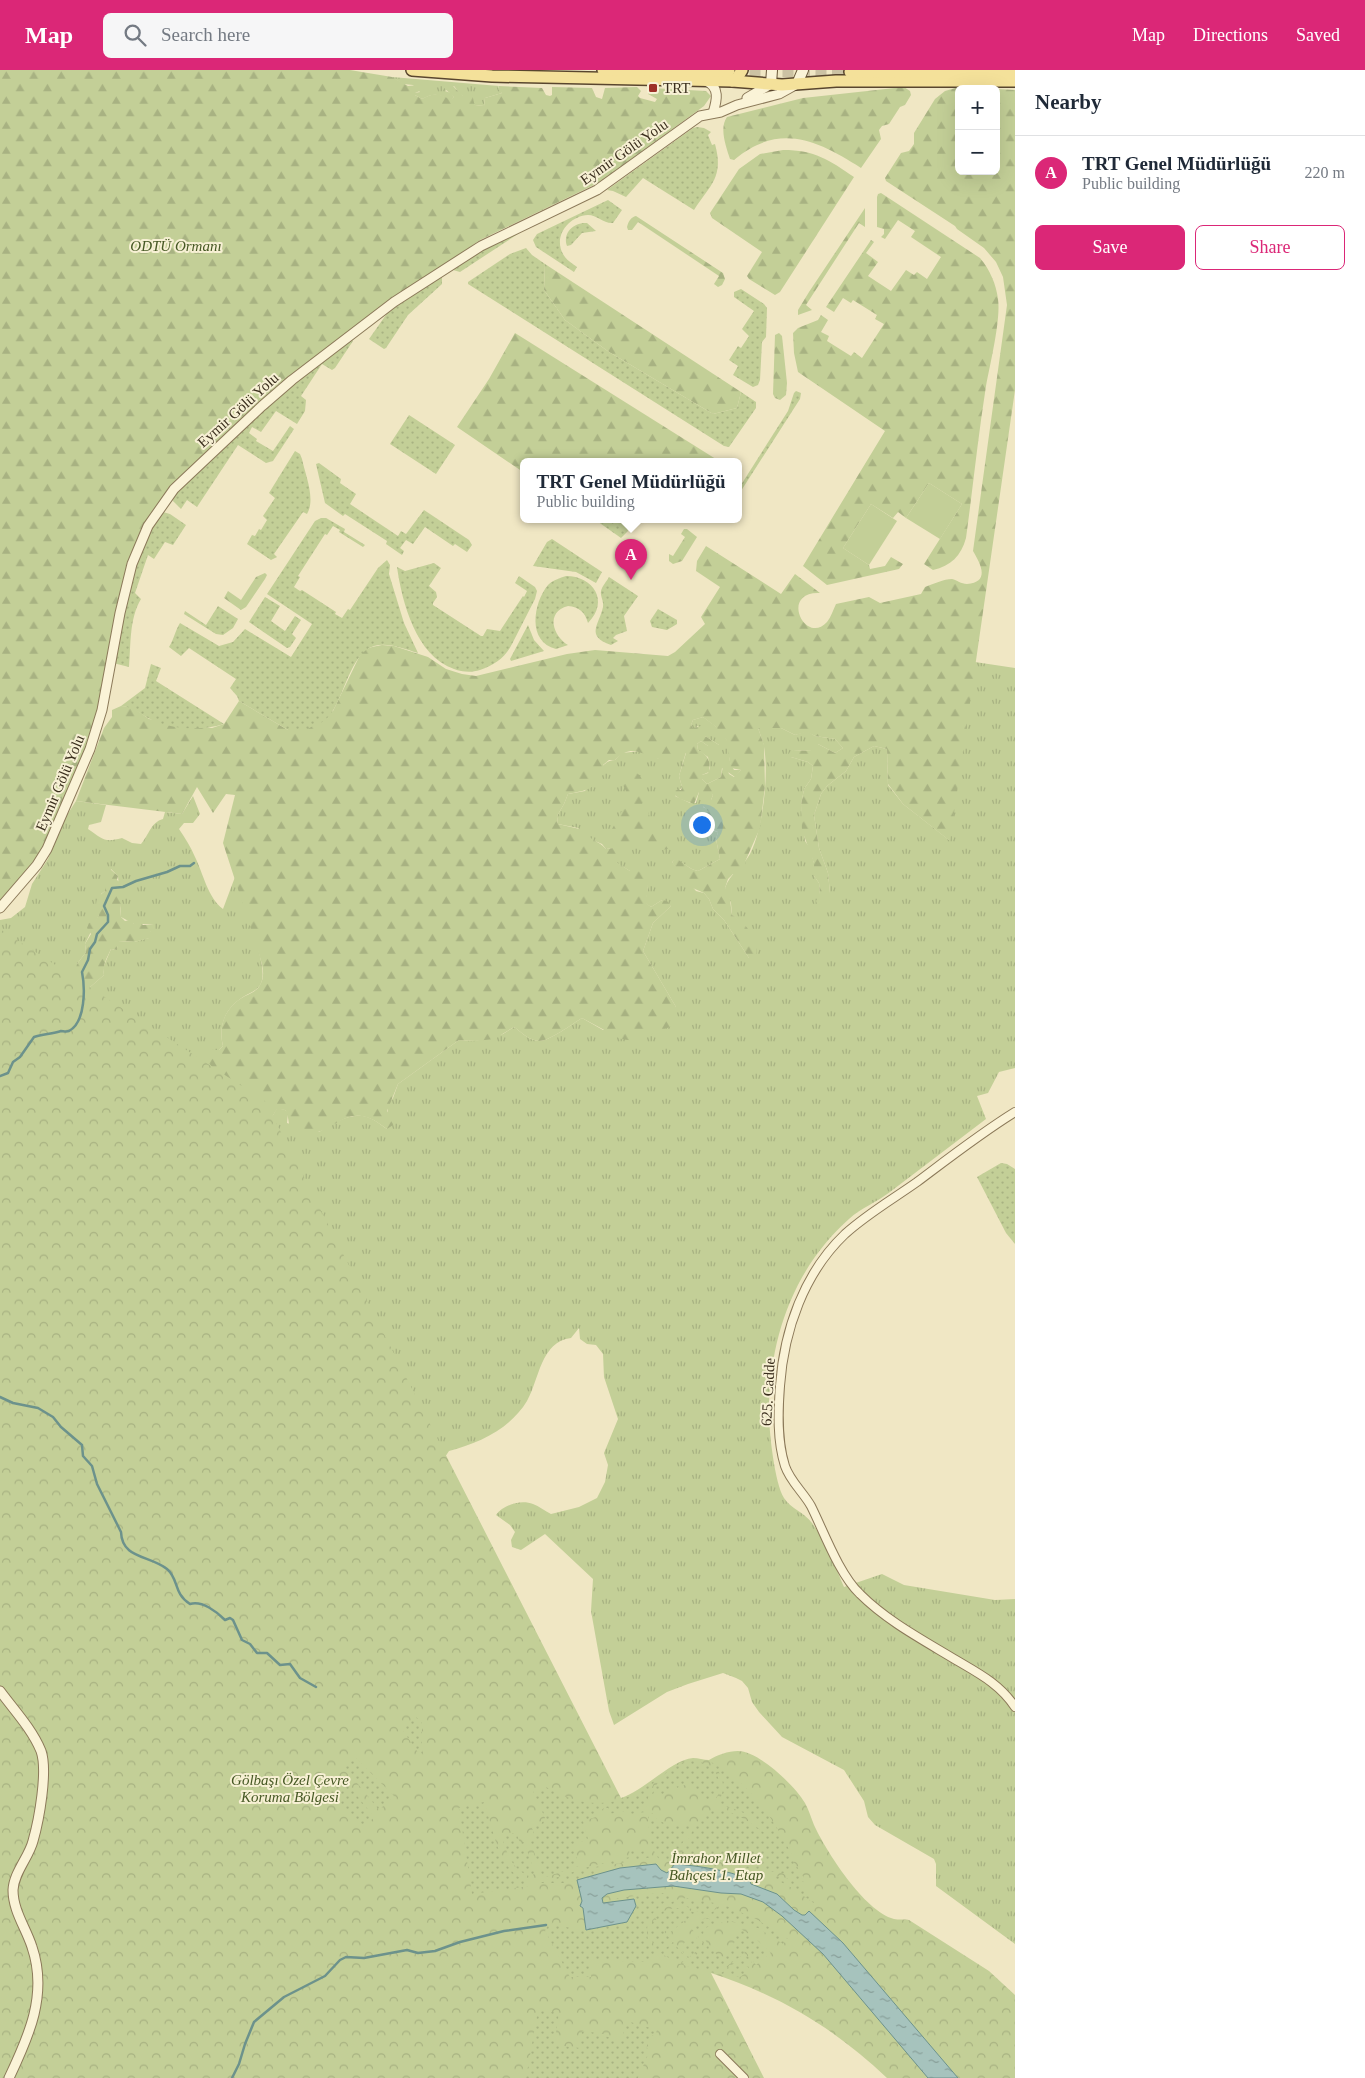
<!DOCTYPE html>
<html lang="en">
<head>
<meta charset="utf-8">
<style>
  :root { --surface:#fff; --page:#f6f6f7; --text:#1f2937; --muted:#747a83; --line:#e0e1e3; --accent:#db2777 }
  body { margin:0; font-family:Georgia,serif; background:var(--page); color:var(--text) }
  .controls { position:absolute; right:15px; top:15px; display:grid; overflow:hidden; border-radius:8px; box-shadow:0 5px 20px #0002 }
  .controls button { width:45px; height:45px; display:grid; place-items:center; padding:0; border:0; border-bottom:1px solid var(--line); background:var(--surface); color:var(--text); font:25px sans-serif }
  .you { position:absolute; left:701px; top:754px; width:18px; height:18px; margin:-12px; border:4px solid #fff; border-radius:50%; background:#1a73e8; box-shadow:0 0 0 8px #1a73e833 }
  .badge { display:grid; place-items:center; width:32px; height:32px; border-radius:50%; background:var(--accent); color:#fff; font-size:16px; font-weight:700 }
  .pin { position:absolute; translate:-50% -41px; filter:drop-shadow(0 1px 2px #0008) }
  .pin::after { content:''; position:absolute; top:26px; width:18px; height:15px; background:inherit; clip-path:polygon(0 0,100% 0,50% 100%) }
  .popup { position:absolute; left:520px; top:388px; width:222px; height:65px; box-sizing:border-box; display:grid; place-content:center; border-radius:8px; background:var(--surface); filter:drop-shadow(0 1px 4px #0005); font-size:16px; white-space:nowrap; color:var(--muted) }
  .popup b { font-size:19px; color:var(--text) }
  .popup::after { content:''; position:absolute; left:50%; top:100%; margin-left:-10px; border:10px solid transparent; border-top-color:var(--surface) }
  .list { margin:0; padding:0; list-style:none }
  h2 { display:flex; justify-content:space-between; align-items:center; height:65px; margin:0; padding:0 20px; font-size:21px }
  h2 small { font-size:16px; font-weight:400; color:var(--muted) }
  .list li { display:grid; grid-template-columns:32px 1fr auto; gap:15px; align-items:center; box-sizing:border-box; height:75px; padding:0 20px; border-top:1px solid var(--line) }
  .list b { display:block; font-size:19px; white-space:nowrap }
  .list p { margin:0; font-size:16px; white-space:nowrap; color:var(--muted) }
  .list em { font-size:16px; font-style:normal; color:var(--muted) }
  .actions { display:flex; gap:10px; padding:15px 20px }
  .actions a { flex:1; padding:11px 0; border:1px solid var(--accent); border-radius:8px; text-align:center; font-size:18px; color:var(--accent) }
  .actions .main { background:var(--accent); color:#fff }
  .icon { flex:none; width:28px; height:28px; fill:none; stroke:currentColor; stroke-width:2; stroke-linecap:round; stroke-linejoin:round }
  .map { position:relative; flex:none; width:1015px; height:2008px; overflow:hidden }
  header { display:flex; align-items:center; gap:30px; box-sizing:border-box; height:70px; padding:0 25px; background:var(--accent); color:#fff }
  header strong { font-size:24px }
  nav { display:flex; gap:28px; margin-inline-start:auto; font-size:18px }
  .search { width:350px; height:45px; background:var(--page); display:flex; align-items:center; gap:12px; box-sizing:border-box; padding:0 18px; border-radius:8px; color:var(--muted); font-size:19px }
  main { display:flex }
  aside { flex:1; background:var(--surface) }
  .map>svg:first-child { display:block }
  .grass { fill:url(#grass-tufts); fill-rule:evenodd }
  .forest { fill:url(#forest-firs); fill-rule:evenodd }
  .park { fill:url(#park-crowns) }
  .garden { fill:url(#garden-dots) }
  .pitch { fill:#c3cf97 }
  .water { fill:url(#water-ripples); stroke:#6c928c }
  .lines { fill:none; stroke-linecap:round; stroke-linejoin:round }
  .stream { stroke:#6c928c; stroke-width:2.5 }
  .primary-tunnel { stroke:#ccc2a3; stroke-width:11; stroke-dasharray:11 5.5; stroke-linecap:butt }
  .minor-casing { stroke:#8b7959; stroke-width:10 }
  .tertiary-casing { stroke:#8b7959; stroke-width:11 }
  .secondary-casing { stroke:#6d5a3c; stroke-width:12 }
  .primary-casing { stroke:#59462e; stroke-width:14 }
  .minor { stroke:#faf3d7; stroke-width:8 }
  .tertiary { stroke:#faf3d7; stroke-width:9 }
  .secondary { stroke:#faf3d7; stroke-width:10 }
  .primary { stroke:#f4e19a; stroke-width:11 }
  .poi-dot { fill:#9d3127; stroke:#f7f0d4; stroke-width:2 }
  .labels { text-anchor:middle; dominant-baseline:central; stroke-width:4; stroke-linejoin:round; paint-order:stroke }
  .poi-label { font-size:15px; fill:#3b2f1e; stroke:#f7f0d4; text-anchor:start }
  .street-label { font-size:15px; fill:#3b2f1e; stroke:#f7f0d4 }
  .park-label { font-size:15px; font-style:italic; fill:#465824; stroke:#f7f0d4 }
</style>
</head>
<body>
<header>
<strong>Map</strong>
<div class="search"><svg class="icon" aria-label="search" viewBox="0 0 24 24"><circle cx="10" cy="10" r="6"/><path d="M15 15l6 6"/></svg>Search here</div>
<nav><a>Map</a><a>Directions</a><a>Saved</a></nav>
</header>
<main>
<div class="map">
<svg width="1015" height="2008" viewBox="0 0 1015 2008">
  <defs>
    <pattern id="grass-tufts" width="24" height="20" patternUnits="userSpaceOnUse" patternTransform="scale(1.25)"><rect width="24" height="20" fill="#c3cf97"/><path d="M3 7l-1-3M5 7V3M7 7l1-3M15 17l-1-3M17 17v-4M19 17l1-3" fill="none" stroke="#a8b282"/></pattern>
    <pattern id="forest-firs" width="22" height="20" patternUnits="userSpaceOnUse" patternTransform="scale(1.25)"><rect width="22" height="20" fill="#c3cf97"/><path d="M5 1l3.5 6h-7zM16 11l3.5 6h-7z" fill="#a8b282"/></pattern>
    <pattern id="park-crowns" width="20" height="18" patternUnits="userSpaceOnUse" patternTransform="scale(1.25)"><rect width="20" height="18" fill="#c3cf97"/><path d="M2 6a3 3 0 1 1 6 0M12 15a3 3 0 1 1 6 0" fill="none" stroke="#a8b282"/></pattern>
    <pattern id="garden-dots" width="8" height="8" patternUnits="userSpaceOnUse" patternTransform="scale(1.25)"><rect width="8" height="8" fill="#c3cf97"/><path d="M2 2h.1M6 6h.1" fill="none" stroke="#a8b282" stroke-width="1.8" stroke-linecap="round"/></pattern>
    <pattern id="water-ripples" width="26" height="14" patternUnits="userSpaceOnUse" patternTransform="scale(1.25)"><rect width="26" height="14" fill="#a6c3bd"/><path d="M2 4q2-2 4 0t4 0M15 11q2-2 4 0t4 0" fill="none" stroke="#889f99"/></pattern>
  </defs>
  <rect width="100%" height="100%" fill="#f0e7c4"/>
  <g class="grass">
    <path d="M392 7 499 16 498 17 502 23 485 28 484 36 475 35 460 24 454 16 445 21 451 23 454 27 450 31C440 23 433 23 422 29L415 25 414 23 420 22 413 15 403 14Z"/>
    <path d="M975 592 1015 598V998L999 1002 988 1023 977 1026 986 1049C954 1073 922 1098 890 1122 877 1132 861 1138 849 1149 795 1197 771 1264 769 1335 768 1354 774 1412 784 1428 790 1438 805 1443 812 1453 826 1472 835 1496 844 1517L882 1504 904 1515 995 1530 1015 1529V1874L936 1816V1794L934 1789 875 1755 868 1747 864 1731 844 1700 782 1667 759 1642 752 1632 748 1618 742 1611 736 1608 723 1603 688 1614 667 1622 614 1655 609 1641 591 1541 593 1509 545 1464 521 1480 512 1477 511 1470 515 1462 510 1455 496 1445C503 1435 521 1429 533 1434 539 1436 545 1441 551 1444L579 1437 597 1428 605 1412 608 1395 604 1383 618 1349 604 1307 603 1284 596 1275 587 1274 580 1269 579 1258 571 1268C541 1271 539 1310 527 1331 510 1359 479 1373 449 1381L443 1390 0 1608V850L11 848 25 837 32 814 48 789 67 745 76 731 106 735 101 752 89 755 88 759C103 769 104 773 122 768L132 773 141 774C149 765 151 752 163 749L165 742 182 744 193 726 200 744 193 753H184L179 759C185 768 191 777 195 787 203 803 208 828 223 839L235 807C241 828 267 892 262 910 260 920 251 922 243 927 225 938 218 956 223 976L219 980 214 981 272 1047 277 1038 285 1040 288 1043 287 1053 319 1062C333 1054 350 1042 367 1047 374 1049 381 1055 387 1059L388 1034 393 1028 398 1014 459 970 475 971 503 964 514 957C521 962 530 971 539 971 550 971 572 954 582 948L603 960 676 937 643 881 653 853 671 836 662 830 651 837 645 833 648 816 630 801 615 792 613 778 606 779 602 774 588 768 578 758 558 754 557 746 564 734 568 724 585 721C593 710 601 690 615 690L622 683 631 682 642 681 659 689 686 682 679 706 682 717 675 726 690 733H696L699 722H711L713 725 711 730 703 737 709 740V743L706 744 711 760 718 762 716 769 720 789 698 801C688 799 684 792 675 789L672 792 696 821 704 823 709 829 713 839 724 850 749 888 748 859 732 845 731 833 725 818C730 803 743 797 750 784 763 759 769 705 764 677 763 671 760 664 758 658H781L795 665 807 661 815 666 835 669 843 678 835 683 818 674 812 681 793 680 791 687 808 692 813 696 811 709 804 719 801 735 805 771 810 778 814 793V806L819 813 820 824 830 823 828 803 819 778 814 745 821 724 827 716 846 701 854 687 874 676 887 679 888 715 903 734 949 770ZM111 799 118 806 121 847 134 854H154L150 862 149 868 134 872 118 871 117 880 111 879 103 898 104 905 89 918 77 894 86 882 85 874 99 845 101 824 105 821V813Z"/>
    <path d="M703 647C713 654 727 663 729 677 730 687 728 691 734 700H741L735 707 722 698 721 707 707 714 702 709V705L708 703 710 698 708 687 698 680 697 674 701 671 708 676 719 675 705 666V663L698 656 693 659 691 655 693 650Z"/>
  </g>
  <g class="forest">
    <path d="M0 0H350L392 7 408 16 418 15 422 20 415 23V25L422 29C433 23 440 23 450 30L454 27 443 17 446 13 451 14 463 26 466 21C475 24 472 29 475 35L484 36 485 28 502 23 498 19 499 16 542 18 546 25 550 26 552 25V17L592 18 596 27 602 29 605 18 637 17 641 21 638 26 640 28 655 32 657 29 648 24V22L651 18 706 21 711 26 704 36 600 112 480 170 364 254 320 288 155 444 102 640 51 770 0 838Z"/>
    <path d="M904 17 910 21 911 25 905 35 900 37 889 54 882 56 879 60 881 69 861 98C817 70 779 52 734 90L730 89C726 77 719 58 727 47L803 28Z"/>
    <path d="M959 17 1015 20V320L950 771 903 734 888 714 887 679 874 676 854 687 846 701 827 716 821 724 814 745 819 778 828 803 830 823 823 838 818 836 816 831 820 824 819 813 814 806V793L802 760 801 735 804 719 811 709 813 696 808 692 791 687 789 683 793 680 811 681 814 674H818L835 683 843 678 835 669 815 666 807 662 795 665 781 658H758L764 675 765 716 760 758 745 792 746 798 741 805 733 804 728 809 725 818 729 822 732 845C747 855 762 870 755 890L749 888 724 850 713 839 709 829 704 823 688 816 672 792 675 788C684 792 688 799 698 801L720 789 716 769 718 762 704 756 700 750 702 743 706 744 709 742 701 734 702 730H711L713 725 711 723 699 722 694 734 680 729 672 723 674 720H681L682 717 679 706 686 683C678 686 669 691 659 689 642 686 633 672 615 690H609L603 695 604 703C592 721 587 720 568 724L564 734 557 746 558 754 584 760C590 771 598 770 606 779L613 778 617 781 616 792 630 801 637 800 645 805 648 816 646 833 651 837 662 830 667 831 671 836 653 853 643 881 676 937 672 956 635 971 621 969 582 948C572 954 550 971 539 971 530 971 521 962 514 957L494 969 475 971 459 970 398 1014 387 1041 394 1051 393 1055 387 1059C381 1055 374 1049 366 1047 346 1041 335 1057 318 1062 309 1065 300 1063 291 1061 288 1054 289 1045 285 1040L277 1039 272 1047 213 998 207 991 205 985 208 980H219L223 976C218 955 225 937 245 926 251 923 257 921 260 915 266 905 262 894 259 884L223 773 235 725 226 724 213 743 197 717 182 744 76 731 104 658 112 647V640L121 636 132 637 149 649 212 658 224 654 239 631 288 660 333 641 359 587 364 580 372 577 382 575 394 576 428 587 446 599 462 604 476 606 567 584 595 580 668 586 675 582 705 554 701 547 720 517 696 501 697 491 706 476 781 524 795 504 820 523C779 521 805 576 827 552 831 547 833 540 836 534L869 527 880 533 921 524 925 517C933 514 944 509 952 509 957 510 961 514 967 514 991 512 980 493 973 481L1007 235 1003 207 996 192 984 178 957 159 955 156 886 111 885 108 901 83 909 81 914 74V63L935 29 945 21ZM959 19H996V101H959ZM703 647 716 657 726 669 731 698 741 700 734 707 729 704 727 698 723 696 721 707 707 714 702 709V705L709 702C711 691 708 685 698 680L697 674 701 671 715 681 718 679 719 675 705 666V664L710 661 705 655 693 658 691 655 693 650Z"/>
    <path d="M783 80C815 80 829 90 854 107L780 222 775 225 749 209 747 206 762 182 712 148 710 143 739 99 760 84Z"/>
    <path d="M881 123 980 188C990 200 996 214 998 229 1001 250 990 294 986 316 978 367 973 417 966 468 961 486 951 496 933 500L924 494 962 434 929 413 906 448 898 442 893 448 871 434 843 478 869 495 870 499 885 496 891 487 903 494 899 499 827 515 803 496 885 361 798 302 794 283 793 263 798 258 818 250 821 245 828 250 821 262 829 266 827 271 851 286 854 282 862 288 884 254 875 249 877 245 853 230 851 233 843 228 834 242 826 237 871 170 874 172 866 183 878 192 868 206 891 221 906 200 914 205 917 202 927 209 941 187 911 167 915 161 898 150 885 169 881 167 884 164V159L877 157V127L878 124Z"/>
    <polygon points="865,138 865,157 859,153 806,235 812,240 798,245 798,240 809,222"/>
    <path d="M636 146 723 203 725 209 722 215 718 217 714 214 719 206 638 152 632 160H628L627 157C628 152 631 147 636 146Z"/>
    <polygon points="545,194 741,322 737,338 713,344 609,282 565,250 544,220"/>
    <polygon points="515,263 719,391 524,391 523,402 457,357 489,309"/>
    <polygon points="779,263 782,266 787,313 786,325 780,330 775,328 773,324 775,265"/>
    <polygon points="684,459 687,459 697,467 682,491 673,494 669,491 669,484 673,486 685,467 681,464"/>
    <polygon points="265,503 267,505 265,509 246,537 241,540 224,528 228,521 241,530 256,507"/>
    <path d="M635 702C642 706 643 710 642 718L648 725 642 734 648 741 650 749 667 762 677 777 657 781 636 770 633 775 624 779 614 774 612 759 623 739 621 734 626 721 623 715 628 710 627 706 630 703Z"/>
    <path d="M109 798 118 806 117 810 125 816 120 838 121 847 125 851 130 850 134 854 140 852 143 855 154 854 155 859 150 862V868L134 872 119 871 117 880 111 879C107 888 102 895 104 905L89 918 74 908 77 894 86 882 85 874 91 864 87 858 89 853 95 851 99 845C95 834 94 829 105 821V813L101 809Z"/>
  </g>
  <path class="park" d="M0 859 265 1031 621 1728C645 1720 673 1689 693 1688 698 1688 704 1690 709 1690 717 1685 728 1681 738 1681 759 1681 795 1716 805 1733 809 1740 811 1748 814 1755 826 1781 864 1841 894 1849 898 1850 905 1849 909 1850L989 1901 1015 1925V2008H887C834 1958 781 1926 711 1903L764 2008H0Z"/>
  <g class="garden">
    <path d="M697 57 704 58 711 62 708 65 712 75 715 74C724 107 711 114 694 140L643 108 626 127 613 121 607 120 693 58Z"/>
    <path d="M608 130 622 140 613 153C604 154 597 145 588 145 569 146 553 166 563 184 566 190 572 193 577 197L574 202 536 177 533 170 537 164Z"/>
    <path d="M583 153H587L596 161 582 163 571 175 567 176C563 164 571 155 583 153Z"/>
    <polygon points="530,156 460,202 453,200 487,177"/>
    <polygon points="526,178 532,185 545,194 544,220 565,250 609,282 713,344 737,338 741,322 756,332 756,338 729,377 724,376 468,214 468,212 510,184"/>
    <polygon points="442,206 442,214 408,245 386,278 384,279 369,269 388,242"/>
    <polygon points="741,219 764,234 767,238 766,267 762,272 760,310 758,315 753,317 733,305 738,296 729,290 738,276 741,278 749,266 742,259 754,241 734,227 734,222"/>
    <polygon points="351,269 353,271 335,298 332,300 322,294 301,326 306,330 305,341 297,354 276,341 261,362 252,357 249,363 257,369 256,371 273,381 290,356 294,359 273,391 266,393 238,375 197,437 187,430 181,439 173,431 174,424 266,336"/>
    <polygon points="796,321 801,323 800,329 739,424 739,418 788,341 794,323"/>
    <polygon points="409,345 455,375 436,404 390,374"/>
    <path d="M295 381 300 384 302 389C305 404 316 429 307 444L303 442 274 484 277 487 271 490 247 474 252 465 255 466 259 459 261 460 267 450 263 446 275 428 269 423Z"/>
    <polygon points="319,393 341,409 340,413 356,424 350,434 398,466 401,461 406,464 424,440 469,470 472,475 467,482 455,474 453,476 425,457 413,474 406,470 400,478 404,481 402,485 386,474 387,471 345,444 343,446 325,433 316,394"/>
    <path d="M163 442 170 444 186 455 173 475 165 472 154 489 148 485 135 523 141 529C129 549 131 575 129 597L113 593 131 511 150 456Z"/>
    <path d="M321 448H326L345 459 344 462 365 475 363 477 339 462 340 460 333 456 327 465 325 464 298 506 300 507 294 517 300 521 302 520 336 542 335 544 342 548 348 539 350 540 378 498 387 490 390 495 389 504 404 553 418 583C404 579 388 572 374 576 350 583 344 629 329 646 325 651 319 654 313 656 305 661 297 662 288 660L239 631 237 626 230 618 236 609 189 578 181 586 169 577C174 569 175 561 180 553L219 576 233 572 245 559 291 587 312 554 267 524 315 451Z"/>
    <polygon points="594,449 625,449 628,461 621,468"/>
    <polygon points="552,469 602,502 596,513 576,502 533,496 547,472"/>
    <path d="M434 493 441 498 429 516 436 522 437 527 433 533V535L481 566H483L487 559 500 561 523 526 524 527 527 521 515 513 519 506 535 517 537 521 535 529 512 574C505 588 494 595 480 600 471 603 462 602 454 599 416 586 402 532 397 497L405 501Z"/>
    <path d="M566 506C593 506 610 531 588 553 585 542 579 537 568 536 545 542 553 566 568 575L556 579C527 572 533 533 548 515 553 510 560 508 566 506Z"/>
    <path d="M609 507 638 526 624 546 627 561 616 565 613 568 618 571 611 575C585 566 599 555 603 537 604 531 600 526 601 521 602 516 607 511 609 507Z"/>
    <polygon points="265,527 280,536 271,551 285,561 295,546 301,550 292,564 296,568 290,577 287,578 249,552"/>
    <polygon points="218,536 238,549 233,558 223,565 216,564 184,544 185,541 206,555"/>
    <polygon points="658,539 677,550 677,554 667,560 652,557 650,551"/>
    <polygon points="528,555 534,570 544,581 511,591 510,589"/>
    <path d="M151 594 161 598 156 611 224 654C201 661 170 660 148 648 137 642 134 637 121 636L145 618Z"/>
    <polygon points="1001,1093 1007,1094 1015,1099 1015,1174 1006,1163 977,1107"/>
    <polygon points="416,1647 422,1653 422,1688 401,1658"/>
    <polygon points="353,1685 394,1726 379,1740 345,1698"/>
    <path d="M688 1691C712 1689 728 1710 715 1731L699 1727 695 1718C683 1711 670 1719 660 1726L652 1724C659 1707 670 1696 688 1691Z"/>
    <path d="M711 1692C750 1712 772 1747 792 1785 772 1764 746 1734 715 1736 728 1722 724 1704 711 1692Z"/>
    <polygon points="338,1705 342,1707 374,1747 363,1759 330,1722 330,1717"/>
    <path d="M655 1710 648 1728 645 1742 631 1744V1742H623L622 1739 616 1740 614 1743 610 1744 608 1738H604L595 1745 596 1747 583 1751 588 1769 573 1775 579 1796 543 1808 530 1770 535 1768 532 1758 541 1754 545 1748 533 1721 546 1717C585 1740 619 1739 655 1710Z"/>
    <path d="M484 1732C495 1762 497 1802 531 1813L529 1816 472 1824 459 1738Z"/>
    <path d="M717 1739C747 1742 796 1785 806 1813L779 1802H759L721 1790 681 1784C690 1768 697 1743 717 1739Z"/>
    <path d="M652 1743 657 1749 669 1756H692L678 1781 667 1791 660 1790C649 1778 649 1759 648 1744Z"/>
    <path d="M516 1762 520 1773 524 1772 535 1803 531 1807C512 1799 508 1786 502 1768Z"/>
    <polygon points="631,1779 639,1782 648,1780 652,1787 594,1798 596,1804 566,1813 540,1813 591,1796 630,1787 629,1780"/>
    <path d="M768 1805C793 1806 807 1818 821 1838L792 1818Z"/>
    <path d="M658 1823H670L671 1826 676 1827 662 1834 652 1844 649 1841 651 1845C645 1857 645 1873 657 1883L646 1892 591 1890V1907H570L545 1861 549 1853 579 1860 625 1853 634 1829 612 1832V1829Z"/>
    <polygon points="686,1828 720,1834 705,1845 685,1836 666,1836 675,1830"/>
    <polygon points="722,1834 756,1849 788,1869 783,1874 758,1858 707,1846"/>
    <polygon points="674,1838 685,1838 695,1843 668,1864 655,1848 663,1841"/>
    <polygon points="705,1848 723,1853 713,1854 704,1859 703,1865 707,1873 705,1875 691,1858"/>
    <path d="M654 1849 672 1871 659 1882C650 1872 647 1860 654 1849Z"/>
    <polygon points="741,1859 755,1868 771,1883 756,1895 747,1883 755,1876 746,1882 736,1868 735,1864"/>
    <polygon points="694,1865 703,1876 688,1888 679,1877"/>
    <polygon points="735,1871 745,1883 723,1899 706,1877 709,1875 717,1885 723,1887 730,1882"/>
    <polygon points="673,1872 687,1889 680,1894 660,1883"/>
    <polygon points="705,1878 722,1900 718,1904 683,1895"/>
    <polygon points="746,1884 752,1892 749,1894 752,1898 750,1900 747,1896 744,1898 747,1902 740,1907 720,1904"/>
    <polygon points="538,1940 559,1943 554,1975 580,1978 582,1961 605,1964 605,1966 621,1971 627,1951 657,1960 655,1965 652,1965 646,1978 650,1980 638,2008 526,2008"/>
  </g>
  <g class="pitch">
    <polygon points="929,413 962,434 940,469 906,448"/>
    <polygon points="871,434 897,451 869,495 843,478"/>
  </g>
  <path class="water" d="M656 1794 661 1800 667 1803 675 1794C700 1796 726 1800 749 1809L751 1814 777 1824 794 1840 802 1845H805L809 1841 843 1873 958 2008H928L823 1884 782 1846 763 1832 741 1824 721 1823 673 1816 624 1820 607 1824 602 1828 603 1833 634 1829 636 1836 627 1852 586 1860 583 1838 580 1836 582 1831 577 1810 620 1798Z"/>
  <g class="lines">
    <g class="stream">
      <path d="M0 1006 8 1003 13 992 20 987 34 967C43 964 53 964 61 961 63 961 66 962 69 961 86 952 85 917 82 902L88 890 90 879 95 872 97 864 108 852V845L104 836 112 818 123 817 136 811 167 802 180 796H190L194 793"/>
      <path d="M0 1327 13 1333 38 1338 53 1347 61 1357 82 1375 83 1386 92 1396 97 1414 121 1462C122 1489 149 1485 167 1499 179 1509 173 1523 190 1534 202 1530 217 1542 225 1550L230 1548 233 1550 242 1570 250 1574 257 1583H267L280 1595 290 1594 300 1608 316 1617"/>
      <polyline points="232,2008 239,1994 245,1974 254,1952 284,1927 325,1906 340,1890 346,1887 364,1888 407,1880 418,1883 435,1881 460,1872 504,1861 546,1855"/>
    </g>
    <polyline class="primary-tunnel" points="733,1 850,2"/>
    <defs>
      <g id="minor">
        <path d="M1015 1042C981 1063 949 1088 917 1112 893 1129 867 1144 845 1164 804 1203 784 1260 780 1316 778 1342 777 1371 785 1396 790 1411 803 1422 811 1436 824 1462 839 1504 860 1524 887 1551 923 1570 956 1590 978 1603 1000 1614 1015 1637"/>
        <polyline points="720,1984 744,2008"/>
      </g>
      <g id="tertiary">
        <path d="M706 11C720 17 717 30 713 43"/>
        <polyline points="747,28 771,14"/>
        <polyline points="0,838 37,795 47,779 90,679 102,640 120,543 132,494 148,456 174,419 262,336 292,310 394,232 481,176 597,120 700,46 721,42 737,35 779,24 797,14"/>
        <path d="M0 1621C14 1640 32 1659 41 1681 48 1701 39 1750 33 1771 29 1787 14 1802 13 1820 13 1841 26 1858 32 1877 48 1924 29 1966 9 2008"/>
      </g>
      <g id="secondary">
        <polyline points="771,14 772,0"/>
        <polyline points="797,14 803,0"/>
      </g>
      <g id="primary">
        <polyline points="412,0 492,6 732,11 782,15 836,11 1015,11"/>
        <polyline points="603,0 729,1"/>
        <polyline points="850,2 1015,3"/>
        <polyline points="732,11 737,8 742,0"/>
      </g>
    </defs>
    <use href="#minor" class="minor-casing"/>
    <use href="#tertiary" class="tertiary-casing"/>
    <use href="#secondary" class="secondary-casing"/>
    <use href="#primary" class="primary-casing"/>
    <use href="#minor" class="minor"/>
    <use href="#tertiary" class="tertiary"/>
    <use href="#secondary" class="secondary"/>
    <use href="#primary" class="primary"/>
  </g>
  <rect class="poi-dot" x="648" y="13" width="10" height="10" rx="2.5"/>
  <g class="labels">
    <g class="poi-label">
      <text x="663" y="18">TRT</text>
    </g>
    <g class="street-label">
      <text transform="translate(624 82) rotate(-35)">Eymir Gölü Yolu</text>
      <text transform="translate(238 340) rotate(-42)">Eymir Gölü Yolu</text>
      <text transform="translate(60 713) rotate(-67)">Eymir Gölü Yolu</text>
      <text transform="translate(768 1322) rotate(-87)">625. Cadde</text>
    </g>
    <g class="park-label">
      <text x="176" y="176">ODTÜ Ormanı</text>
      <text x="290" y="1710">Gölbaşı Özel Çevre<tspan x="290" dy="17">Koruma Bölgesi</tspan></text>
      <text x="716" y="1788">İmrahor Millet<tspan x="716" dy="17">Bahçesi 1. Etap</tspan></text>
    </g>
  </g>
</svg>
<div class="controls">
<button>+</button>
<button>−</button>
</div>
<div class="you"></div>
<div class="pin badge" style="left:631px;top:510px">A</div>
<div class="popup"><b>TRT Genel Müdürlüğü</b>Public building</div>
</div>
<aside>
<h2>Nearby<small></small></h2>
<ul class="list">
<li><span class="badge">A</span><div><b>TRT Genel Müdürlüğü</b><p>Public building</p></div><em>220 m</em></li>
</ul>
<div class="actions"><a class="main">Save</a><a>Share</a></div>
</aside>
</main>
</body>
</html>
